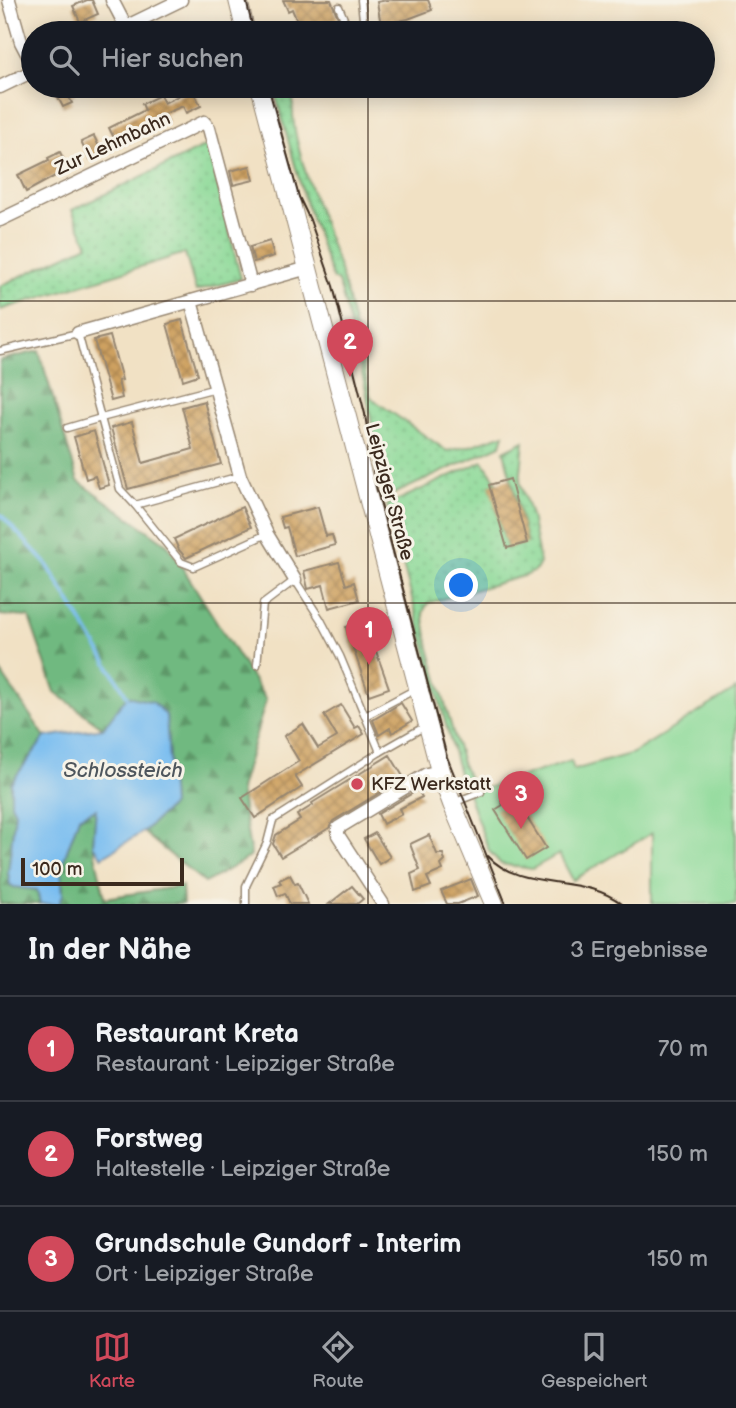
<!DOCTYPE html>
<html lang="de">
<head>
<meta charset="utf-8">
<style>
  :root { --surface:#171b24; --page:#242831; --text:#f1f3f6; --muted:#9ea1a6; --line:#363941; --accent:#d1495b }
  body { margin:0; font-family:"Balsamiq Sans",sans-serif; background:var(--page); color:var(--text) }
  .scale { position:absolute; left:21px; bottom:18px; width:163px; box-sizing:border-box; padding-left:7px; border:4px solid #3b2a1e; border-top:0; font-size:19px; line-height:24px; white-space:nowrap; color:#3b2a1e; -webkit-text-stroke:5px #f7f3e8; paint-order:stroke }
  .you { position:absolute; left:462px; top:586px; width:24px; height:24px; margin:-18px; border:5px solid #fff; border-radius:50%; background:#1a73e8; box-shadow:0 0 0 10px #1a73e833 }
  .badge { display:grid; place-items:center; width:46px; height:46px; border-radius:50%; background:var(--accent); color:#fff; font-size:23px; font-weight:700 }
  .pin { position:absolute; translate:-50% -58px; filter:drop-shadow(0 2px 4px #0008) }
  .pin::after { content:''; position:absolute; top:37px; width:24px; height:21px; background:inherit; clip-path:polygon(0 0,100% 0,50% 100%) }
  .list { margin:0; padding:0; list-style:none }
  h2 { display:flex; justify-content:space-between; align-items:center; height:91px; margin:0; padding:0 28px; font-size:30px }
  h2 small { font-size:23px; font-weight:400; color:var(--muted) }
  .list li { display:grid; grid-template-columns:46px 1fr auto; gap:21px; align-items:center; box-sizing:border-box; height:105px; padding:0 28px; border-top:2px solid var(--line) }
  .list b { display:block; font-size:26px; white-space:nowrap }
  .list p { margin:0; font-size:23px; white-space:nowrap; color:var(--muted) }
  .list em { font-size:23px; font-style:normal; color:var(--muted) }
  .icon { flex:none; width:38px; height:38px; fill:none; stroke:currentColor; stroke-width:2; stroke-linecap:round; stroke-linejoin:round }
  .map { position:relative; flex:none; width:736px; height:904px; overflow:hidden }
  .search { position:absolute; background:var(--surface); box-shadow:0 4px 18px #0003; left:21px; right:21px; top:21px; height:77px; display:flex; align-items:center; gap:18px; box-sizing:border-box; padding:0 24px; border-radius:38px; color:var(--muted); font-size:26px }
  .sheet { height:406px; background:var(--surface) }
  nav { display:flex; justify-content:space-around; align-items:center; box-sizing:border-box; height:98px; border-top:2px solid var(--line); background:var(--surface); font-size:19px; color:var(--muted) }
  nav a { display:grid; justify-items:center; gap:4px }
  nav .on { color:var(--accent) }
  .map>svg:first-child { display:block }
  .grass { fill:url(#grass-dots); stroke:#63825a; stroke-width:2 }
  .forest { fill:url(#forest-firs); stroke:#56724f; stroke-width:2 }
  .green { fill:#8bd997; stroke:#63825a; stroke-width:2 }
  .water { fill:#79bdf0; stroke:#5a7487; stroke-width:2 }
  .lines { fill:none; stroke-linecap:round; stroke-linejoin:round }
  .stream { stroke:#79bdf0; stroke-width:3.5 }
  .building { fill:url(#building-cross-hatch) }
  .lane-casing { stroke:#968671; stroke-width:9 }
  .street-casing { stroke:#968671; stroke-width:15 }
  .secondary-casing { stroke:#968671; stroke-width:20 }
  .lane { stroke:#fff; stroke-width:6 }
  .street { stroke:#fff; stroke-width:12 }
  .secondary { stroke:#fff; stroke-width:18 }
  .tram { stroke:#3b2a1e; stroke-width:2 }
  .grid { fill:none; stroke:#3b2a1e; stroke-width:2; stroke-opacity:0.55 }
  .poi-dot { fill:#d1495b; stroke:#f7f3e8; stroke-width:2.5 }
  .labels { text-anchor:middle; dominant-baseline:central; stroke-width:6; stroke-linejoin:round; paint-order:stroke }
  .street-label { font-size:19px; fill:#3b2a1e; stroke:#f7f3e8 }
  .poi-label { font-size:19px; fill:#3b2a1e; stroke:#f7f3e8; text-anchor:start }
  .water-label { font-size:21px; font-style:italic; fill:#4e565d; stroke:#f7f3e8 }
</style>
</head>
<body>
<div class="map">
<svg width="736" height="904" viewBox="0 0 736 904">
  <defs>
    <pattern id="grass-dots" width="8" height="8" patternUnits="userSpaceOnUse" patternTransform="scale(1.75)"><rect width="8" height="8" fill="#8bd997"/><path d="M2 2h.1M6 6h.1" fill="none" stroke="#79ba82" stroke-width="1.8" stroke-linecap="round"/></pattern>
    <pattern id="forest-firs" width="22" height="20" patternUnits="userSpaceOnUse" patternTransform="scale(1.75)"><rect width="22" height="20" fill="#70b980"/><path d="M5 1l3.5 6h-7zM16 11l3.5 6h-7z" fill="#5d9768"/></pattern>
    <pattern id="building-cross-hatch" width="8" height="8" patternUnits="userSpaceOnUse" patternTransform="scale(1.75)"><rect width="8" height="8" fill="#cea161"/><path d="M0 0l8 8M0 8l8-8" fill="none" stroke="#a8834f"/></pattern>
  </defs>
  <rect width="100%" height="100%" fill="#f7f3e8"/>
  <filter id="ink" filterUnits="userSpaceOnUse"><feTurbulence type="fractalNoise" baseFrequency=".0143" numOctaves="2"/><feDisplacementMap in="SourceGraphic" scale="14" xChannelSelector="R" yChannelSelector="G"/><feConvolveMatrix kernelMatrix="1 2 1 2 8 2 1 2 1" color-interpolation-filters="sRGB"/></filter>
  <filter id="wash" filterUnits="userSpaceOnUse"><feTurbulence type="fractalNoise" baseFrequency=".00686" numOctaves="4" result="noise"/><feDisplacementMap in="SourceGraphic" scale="28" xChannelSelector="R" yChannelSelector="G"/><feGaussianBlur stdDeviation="1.57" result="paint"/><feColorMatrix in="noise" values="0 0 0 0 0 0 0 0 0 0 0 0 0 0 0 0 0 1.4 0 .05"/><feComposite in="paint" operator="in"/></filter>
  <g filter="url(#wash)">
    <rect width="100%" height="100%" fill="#f1e1c4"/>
    <g class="grass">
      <path d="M273 86H299C274 113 331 238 341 274 353 315 361 357 371 398L447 451 470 446 504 434 501 445 385 498 366 390 341 290 337 280H333L304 197Z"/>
      <polygon points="208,145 241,279 196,291 185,253 0,310 0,286 88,245 72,210"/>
      <polygon points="524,441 520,482 531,516 540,563 536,570 527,575 428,603 423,612 429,648 463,767 469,778 461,781 387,505 483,461 497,483 490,485 507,548 527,543 504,451"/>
    </g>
    <g class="forest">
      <polygon points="39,351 78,481 168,545 266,700 240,789 251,856 205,883 143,832 172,805 166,715 103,728 55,692 29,617 0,615 0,360"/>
      <polygon points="0,671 45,737 11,783 11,804 15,812 8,873 10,885 14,887 37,890 40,904 0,904"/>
      <polygon points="96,808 93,845 105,898 182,886 183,904 59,904 63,895 61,869 79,817"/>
    </g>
    <polygon class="green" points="736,689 736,904 652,904 652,833 573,880 559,854 532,869 501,864 489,851 468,794 571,761 574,770 633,753"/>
    <polygon class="water" points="127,696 153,702 166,715 172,805 143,832 102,857 93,845 96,809 79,817 61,868 63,895 59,904 40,904 37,890 14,887 10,885 8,873 15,812 11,804 11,783 45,737 103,728"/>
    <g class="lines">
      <polyline class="stream" points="0,514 46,563 127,696"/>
    </g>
    <g id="blocks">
      <g class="building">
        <polygon points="87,0 92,0 98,14 80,22 73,6"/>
        <polygon points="283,0 331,0 340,23 316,33 302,33 292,9 288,11"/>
        <polygon points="387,0 428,0 432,10 408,19 381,25 377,2"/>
        <polygon points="52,86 72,86 75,94 69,97 72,103 63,107"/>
        <polygon points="192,89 201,106 186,113 183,106 164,114 168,122 118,146 109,128 145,110 142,104 160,95 164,103"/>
        <polygon points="94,136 102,153 89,159 81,142"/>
        <polygon points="60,152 68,169 26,192 18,175 49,160 48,158"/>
        <polygon points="250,166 254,180 233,185 230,171"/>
        <polygon points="270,241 274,256 254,262 250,247"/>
        <polygon points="182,320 198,375 183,380 167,324"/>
        <polygon points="110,336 122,380 118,381 122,398 111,401 94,340"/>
        <polygon points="204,401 221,464 128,489 111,428 132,422 143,463 193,449 182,407"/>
        <polygon points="94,431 109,485 99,488 95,476 86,479 74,437"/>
        <polygon points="510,479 527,543 507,548 489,485"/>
        <polygon points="242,507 251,527 186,558 179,550 174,539"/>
        <polygon points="318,507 326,536 332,535 335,545 295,556 287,527 283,528 280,517"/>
        <polygon points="339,562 346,585 354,582 359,600 329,608 323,585 308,589 304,571"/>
        <polygon points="365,620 389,688 369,695 346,627"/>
        <polygon points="401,703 412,721 392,733 390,728 379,735 373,720"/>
        <polygon points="341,705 355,728 359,726 364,734 295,776 302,787 255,818 242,798 299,761 284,736 303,724 318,748 337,737 324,715"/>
        <polygon points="390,755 404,778 333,821 329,828 281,857 273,844 276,835 300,820 297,815 313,805 312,803"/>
        <polygon points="418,790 422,797 399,809 402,814 383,824 378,814"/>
        <polygon points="512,794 546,848 526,860 495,810 503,805 501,801"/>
        <polygon points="375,833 390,857 379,864 364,839"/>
        <polygon points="429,835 437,854 443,854 445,861 441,865 443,870 427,877 431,886 415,892 411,874 420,870 410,844"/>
        <polygon points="290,875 295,884 298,883 308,904 290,904 285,893 278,896 274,886 281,883 279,880"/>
        <polygon points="471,879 478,896 458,904 447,904 441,891"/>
        <polygon points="352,886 363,899 357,904 329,904"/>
      </g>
    </g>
  </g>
  <g filter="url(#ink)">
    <use href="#blocks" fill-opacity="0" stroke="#968671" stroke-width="2"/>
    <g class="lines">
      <defs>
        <g id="lane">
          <polyline points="339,7 350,33"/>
          <polyline points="355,33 364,29 361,0"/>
          <polyline points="0,351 78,333 101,418 216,388"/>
          <polyline points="67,428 101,418 120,489 135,505 240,476"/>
          <polyline points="135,505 181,562 194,567 267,534"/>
          <polyline points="257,665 263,604 295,580 321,620 340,656 380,752"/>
          <polyline points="365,716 416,689"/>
          <polyline points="453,803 481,792"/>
          <polyline points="246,904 246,886 267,843 273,820 380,752 422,728 428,727"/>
        </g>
        <g id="street">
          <polyline points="9,0 21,42 33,65"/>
          <polyline points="112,0 126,27"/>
          <polyline points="113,33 181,0"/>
          <polyline points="0,87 33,71"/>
          <polyline points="0,220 204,122 209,128 251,285"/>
          <polyline points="191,301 240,476 267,534 295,580"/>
          <polyline points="78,333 308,268"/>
          <polyline points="383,904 338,835 338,828 427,774 440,771"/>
        </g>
        <g id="secondary">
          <polyline points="238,0 246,33"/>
          <polyline points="260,86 440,771 452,804 494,904"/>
        </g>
      </defs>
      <use href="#lane" class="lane-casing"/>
      <use href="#street" class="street-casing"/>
      <use href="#secondary" class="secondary-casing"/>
      <use href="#lane" class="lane"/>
      <use href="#street" class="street"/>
      <use href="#secondary" class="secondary"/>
      <g class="tram">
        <polyline points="246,0 254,33"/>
        <polyline points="268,86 299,197 310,220 333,286 365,414 375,482 447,757 506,904"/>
        <path d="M488 856C520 892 584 873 622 904"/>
      </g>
    </g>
  </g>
  <path class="grid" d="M368 0V33M368 86V904M0 301H736M0 603H736"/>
  <circle class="poi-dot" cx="357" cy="784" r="7"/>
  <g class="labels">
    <g class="street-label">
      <text transform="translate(113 144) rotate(-25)">Zur Lehmbahn</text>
      <text transform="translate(389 492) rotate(75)">Leipziger Straße</text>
    </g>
    <g class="poi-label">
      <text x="371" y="784">KFZ Werkstatt</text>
    </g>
    <g class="water-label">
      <text x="123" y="770">Schlossteich</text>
    </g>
  </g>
</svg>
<div class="scale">100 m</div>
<div class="you"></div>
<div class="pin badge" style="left:369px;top:665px">1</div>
<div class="pin badge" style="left:350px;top:377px">2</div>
<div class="pin badge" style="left:521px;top:829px">3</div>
<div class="search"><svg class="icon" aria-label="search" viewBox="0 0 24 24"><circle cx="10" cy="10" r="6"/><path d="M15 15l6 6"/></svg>Hier suchen</div>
</div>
<section class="sheet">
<h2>In der Nähe<small>3 Ergebnisse</small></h2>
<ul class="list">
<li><span class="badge">1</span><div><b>Restaurant Kreta</b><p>Restaurant · Leipziger Straße</p></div><em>70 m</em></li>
<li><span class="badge">2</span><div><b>Forstweg</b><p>Haltestelle · Leipziger Straße</p></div><em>150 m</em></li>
<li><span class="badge">3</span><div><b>Grundschule Gundorf - Interim</b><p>Ort · Leipziger Straße</p></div><em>150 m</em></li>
</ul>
</section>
<nav>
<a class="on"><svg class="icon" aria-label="map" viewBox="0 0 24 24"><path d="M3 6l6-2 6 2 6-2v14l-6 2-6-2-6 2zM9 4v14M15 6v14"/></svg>Karte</a>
<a><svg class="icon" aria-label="directions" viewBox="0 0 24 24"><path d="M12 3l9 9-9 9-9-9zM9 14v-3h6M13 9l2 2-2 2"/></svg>Route</a>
<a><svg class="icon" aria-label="saved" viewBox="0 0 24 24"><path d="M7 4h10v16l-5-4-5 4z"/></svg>Gespeichert</a>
</nav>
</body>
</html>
